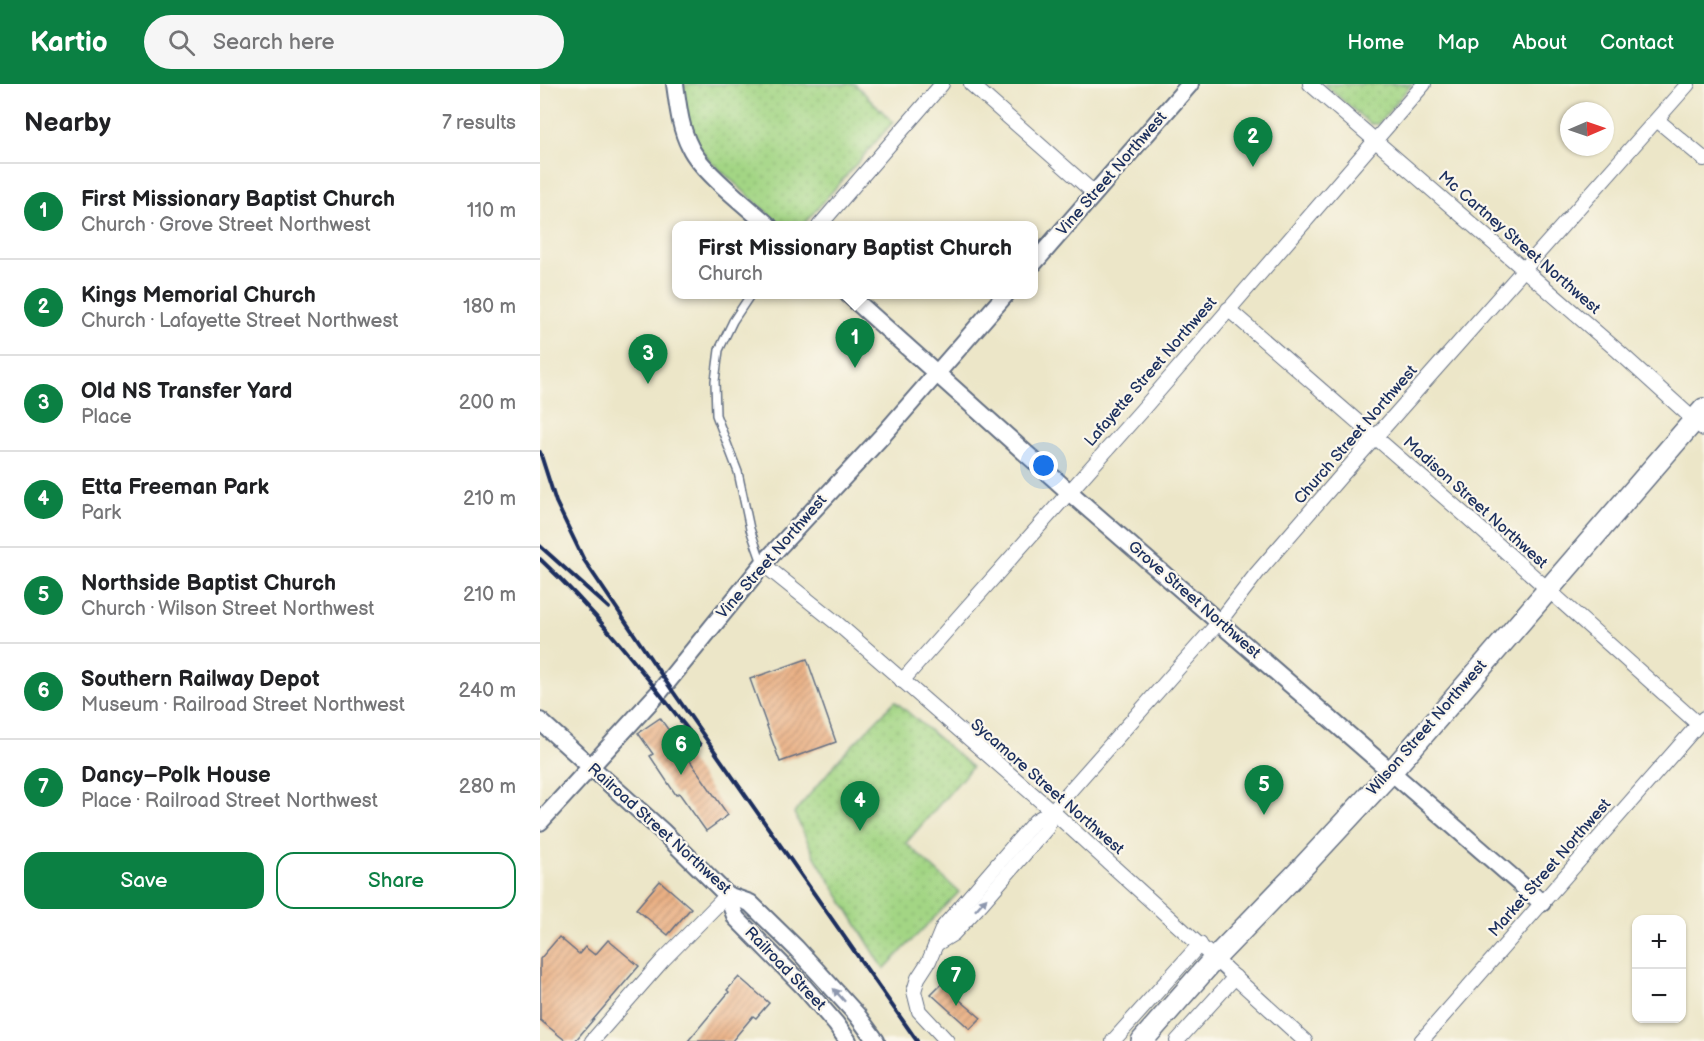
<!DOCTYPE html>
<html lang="en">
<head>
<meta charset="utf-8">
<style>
  :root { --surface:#fff; --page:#f6f6f6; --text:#202124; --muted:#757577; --line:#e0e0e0; --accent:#0b8043 }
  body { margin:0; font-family:"Balsamiq Sans",sans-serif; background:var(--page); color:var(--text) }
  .controls { position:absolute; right:18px; bottom:18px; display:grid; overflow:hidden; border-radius:12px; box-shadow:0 2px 4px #0004 }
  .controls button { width:54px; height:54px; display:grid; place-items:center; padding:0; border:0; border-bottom:2px solid var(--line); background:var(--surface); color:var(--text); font:30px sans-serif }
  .compass { position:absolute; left:1020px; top:18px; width:54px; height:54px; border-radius:50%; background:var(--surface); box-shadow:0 2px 4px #0004; rotate:88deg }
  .you { position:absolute; left:504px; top:382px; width:21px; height:21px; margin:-15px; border:4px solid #fff; border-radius:50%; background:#1a73e8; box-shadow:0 0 0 9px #1a73e833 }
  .badge { display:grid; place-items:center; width:39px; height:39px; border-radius:50%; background:var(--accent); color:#fff; font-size:20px; font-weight:700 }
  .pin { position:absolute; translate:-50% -50px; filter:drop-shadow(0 2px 3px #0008) }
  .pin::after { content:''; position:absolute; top:32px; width:21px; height:18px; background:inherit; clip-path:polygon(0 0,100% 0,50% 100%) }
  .popup { position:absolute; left:132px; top:137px; width:366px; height:78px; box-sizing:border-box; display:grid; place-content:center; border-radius:12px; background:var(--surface); filter:drop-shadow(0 2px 4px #0005); font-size:20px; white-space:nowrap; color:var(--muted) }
  .popup b { font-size:22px; color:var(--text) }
  .popup::after { content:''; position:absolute; left:50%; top:100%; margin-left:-12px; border:12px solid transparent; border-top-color:var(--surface) }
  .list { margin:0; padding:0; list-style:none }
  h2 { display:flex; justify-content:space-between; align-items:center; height:78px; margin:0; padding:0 24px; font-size:26px }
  h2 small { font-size:20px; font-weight:400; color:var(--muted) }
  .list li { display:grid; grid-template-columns:39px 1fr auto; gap:18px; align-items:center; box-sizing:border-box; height:96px; padding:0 24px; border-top:2px solid var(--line) }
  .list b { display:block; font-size:22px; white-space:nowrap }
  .list p { margin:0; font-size:20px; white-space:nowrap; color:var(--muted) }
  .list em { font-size:20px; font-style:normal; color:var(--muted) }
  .actions { display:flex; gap:12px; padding:18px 24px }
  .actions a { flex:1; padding:14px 0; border:2px solid var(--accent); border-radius:18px; text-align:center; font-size:21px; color:var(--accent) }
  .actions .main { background:var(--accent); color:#fff }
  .icon { flex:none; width:33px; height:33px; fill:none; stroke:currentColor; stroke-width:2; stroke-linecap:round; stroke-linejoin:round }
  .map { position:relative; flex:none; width:1164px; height:957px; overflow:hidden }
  header { display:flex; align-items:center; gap:36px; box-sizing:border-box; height:84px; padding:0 30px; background:var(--accent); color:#fff }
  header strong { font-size:28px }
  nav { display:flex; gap:33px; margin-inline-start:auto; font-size:21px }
  .search { width:420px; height:54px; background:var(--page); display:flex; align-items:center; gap:15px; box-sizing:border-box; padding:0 21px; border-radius:33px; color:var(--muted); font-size:22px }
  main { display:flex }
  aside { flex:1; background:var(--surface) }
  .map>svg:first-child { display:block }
  .park { fill:url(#park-dots); stroke:#5f8271; stroke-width:1.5 }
  .building { fill:url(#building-hatch) }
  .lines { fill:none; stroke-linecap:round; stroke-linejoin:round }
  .service-casing { stroke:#646f83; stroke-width:10 }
  .minor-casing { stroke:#646f83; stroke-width:16 }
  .tertiary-casing { stroke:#646f83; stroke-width:20 }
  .trunk-casing { stroke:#646f83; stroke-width:24 }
  .service { stroke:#fff; stroke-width:7 }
  .minor { stroke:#fff; stroke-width:14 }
  .tertiary { stroke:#fff; stroke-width:16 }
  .trunk { stroke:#fff; stroke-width:21 }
  .rail { stroke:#1b2f5e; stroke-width:4 }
  .oneway { fill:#8d97ae }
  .labels { text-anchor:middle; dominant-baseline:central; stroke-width:4.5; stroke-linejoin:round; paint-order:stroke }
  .street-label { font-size:16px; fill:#1b2f5e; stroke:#fbf7ec }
</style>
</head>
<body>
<header>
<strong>Kartio</strong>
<div class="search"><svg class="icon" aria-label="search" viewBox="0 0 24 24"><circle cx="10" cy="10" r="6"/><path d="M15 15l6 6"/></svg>Search here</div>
<nav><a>Home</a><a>Map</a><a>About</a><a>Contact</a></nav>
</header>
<main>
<aside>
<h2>Nearby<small>7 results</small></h2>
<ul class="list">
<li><span class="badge">1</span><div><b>First Missionary Baptist Church</b><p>Church · Grove Street Northwest</p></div><em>110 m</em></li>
<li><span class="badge">2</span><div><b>Kings Memorial Church</b><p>Church · Lafayette Street Northwest</p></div><em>180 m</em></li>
<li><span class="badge">3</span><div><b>Old NS Transfer Yard</b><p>Place</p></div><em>200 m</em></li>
<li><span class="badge">4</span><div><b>Etta Freeman Park</b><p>Park</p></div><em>210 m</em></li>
<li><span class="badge">5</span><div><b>Northside Baptist Church</b><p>Church · Wilson Street Northwest</p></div><em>210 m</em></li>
<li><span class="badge">6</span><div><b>Southern Railway Depot</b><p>Museum · Railroad Street Northwest</p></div><em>240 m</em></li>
<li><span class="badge">7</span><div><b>Dancy–Polk House</b><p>Place · Railroad Street Northwest</p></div><em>280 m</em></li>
</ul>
<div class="actions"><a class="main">Save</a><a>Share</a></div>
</aside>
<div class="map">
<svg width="1164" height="957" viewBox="0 0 1164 957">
  <defs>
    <pattern id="park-dots" width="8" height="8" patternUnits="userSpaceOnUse" patternTransform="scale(1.5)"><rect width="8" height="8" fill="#a3d584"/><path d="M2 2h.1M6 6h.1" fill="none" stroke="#8cb774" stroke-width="1.8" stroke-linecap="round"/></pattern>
    <pattern id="building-hatch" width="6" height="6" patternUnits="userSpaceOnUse" patternTransform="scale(1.5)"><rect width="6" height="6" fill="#eab084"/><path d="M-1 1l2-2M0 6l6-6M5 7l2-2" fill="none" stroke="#bd906f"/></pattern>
  </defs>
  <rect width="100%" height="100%" fill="#fbf7ec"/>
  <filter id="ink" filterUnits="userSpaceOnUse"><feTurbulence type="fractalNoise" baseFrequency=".0167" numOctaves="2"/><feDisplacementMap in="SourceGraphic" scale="12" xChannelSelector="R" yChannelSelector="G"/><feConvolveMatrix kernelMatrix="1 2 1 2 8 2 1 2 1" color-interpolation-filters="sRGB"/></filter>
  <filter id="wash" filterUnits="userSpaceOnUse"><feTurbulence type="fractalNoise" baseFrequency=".008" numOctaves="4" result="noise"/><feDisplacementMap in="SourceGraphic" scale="24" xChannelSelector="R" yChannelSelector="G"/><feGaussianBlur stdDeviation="1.35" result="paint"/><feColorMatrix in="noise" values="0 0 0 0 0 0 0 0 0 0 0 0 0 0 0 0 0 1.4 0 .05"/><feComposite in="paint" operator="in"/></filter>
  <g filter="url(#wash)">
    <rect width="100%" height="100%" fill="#ece6c8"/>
    <g class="park">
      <polygon points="142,0 315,0 353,38 263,141 241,141 168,75 149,47"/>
      <polygon points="784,0 872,0 838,40 830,40"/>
      <polygon points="355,617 432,683 366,759 419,808 344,885 275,773 254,729 301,673"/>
    </g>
    <g id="blocks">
      <g class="building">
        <polygon points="267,575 296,658 240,678 210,595"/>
        <polygon points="120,634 188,731 166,747 139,709 136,711 110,672 113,670 98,649"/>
        <polygon points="120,797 151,824 128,851 96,825"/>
        <polygon points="19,853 39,870 45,863 55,871 68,856 99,882 35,957 26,957 0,936 0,875"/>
        <polygon points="199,893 229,919 216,934 213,932 192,957 148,957 189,908 187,906"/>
        <polygon points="401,900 441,934 430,945 391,910"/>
      </g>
    </g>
  </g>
  <g filter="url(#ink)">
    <use href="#blocks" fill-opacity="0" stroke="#646f83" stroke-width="1.5"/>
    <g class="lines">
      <defs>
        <polyline id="service" points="211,210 193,237 179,266 175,297 176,331 198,388 210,445 222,479"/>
        <g id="minor">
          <polyline points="431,0 554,109"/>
          <polyline points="770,0 1078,267 1164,345"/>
          <polyline points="1117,36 1164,75"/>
          <polyline points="279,142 402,0"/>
          <polyline points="688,225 926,432 1158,640"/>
          <polyline points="223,480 299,541 512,727 765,957"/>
          <polyline points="362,597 602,326 884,0"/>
          <polyline points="398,859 413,850 442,819 507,744 512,727"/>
          <polyline points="52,957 123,876 187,811"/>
          <polyline points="407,957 379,927 374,907 378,894 389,877 403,843 495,737 512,727 680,537 717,489 801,392 1148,0"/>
          <polyline points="573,957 660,860"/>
          <polyline points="637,957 695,893"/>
          <polyline points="881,957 1164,634"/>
        </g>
        <g id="tertiary">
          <path d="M135 0C138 21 140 44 150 63 161 87 208 123 229 142"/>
          <polyline points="494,179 650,0"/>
          <polyline points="308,210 528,407 1002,819"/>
          <polyline points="0,637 122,747 187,811 210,819 256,864 317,931 336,957"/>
          <polyline points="0,738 121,606 223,480 343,351 466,210"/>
          <polyline points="187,811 196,834 264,903 296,940 308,957"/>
        </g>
        <polyline id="trunk" points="602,957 675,874 761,785 851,688 1164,325"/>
      </defs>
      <use href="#service" class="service-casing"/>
      <use href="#minor" class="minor-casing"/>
      <use href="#tertiary" class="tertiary-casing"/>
      <use href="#trunk" class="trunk-casing"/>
      <use href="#service" class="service"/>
      <use href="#minor" class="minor"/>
      <use href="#tertiary" class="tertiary"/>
      <use href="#trunk" class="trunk"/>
      <g class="rail">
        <polyline points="0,368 16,418 44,476 127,599 377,957"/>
        <polyline points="0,462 69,524"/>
        <path d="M0 475C60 531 109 596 160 661"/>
      </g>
    </g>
    <defs><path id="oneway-solid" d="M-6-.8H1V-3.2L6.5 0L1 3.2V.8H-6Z" transform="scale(1.5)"/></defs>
    <g class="oneway">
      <use href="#oneway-solid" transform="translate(441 820) rotate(-48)"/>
      <use href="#oneway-solid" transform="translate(299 911) rotate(-132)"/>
    </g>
  </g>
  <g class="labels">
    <g class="street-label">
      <text transform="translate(572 90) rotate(-49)">Vine Street Northwest</text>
      <text transform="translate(979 159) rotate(41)">Mc Cartney Street Northwest</text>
      <text transform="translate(611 288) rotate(-49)">Lafayette Street Northwest</text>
      <text transform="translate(816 351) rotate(-49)">Church Street Northwest</text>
      <text transform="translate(935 419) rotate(42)">Madison Street Northwest</text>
      <text transform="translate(232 473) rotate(-49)">Vine Street Northwest</text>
      <text transform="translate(654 516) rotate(41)">Grove Street Northwest</text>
      <text transform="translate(887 644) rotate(-49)">Wilson Street Northwest</text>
      <text transform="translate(507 703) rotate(41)">Sycamore Street Northwest</text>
      <text transform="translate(119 745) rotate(42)">Railroad Street Northwest</text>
      <text transform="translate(1010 784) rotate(-49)">Market Street Northwest</text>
      <text transform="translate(245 885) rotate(46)">Railroad Street</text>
    </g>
  </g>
</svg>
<div class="controls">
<button>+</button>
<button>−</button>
</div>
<svg class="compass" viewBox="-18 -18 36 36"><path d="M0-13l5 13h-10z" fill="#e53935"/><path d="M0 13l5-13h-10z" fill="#757577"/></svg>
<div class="you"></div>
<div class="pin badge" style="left:315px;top:284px">1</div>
<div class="popup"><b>First Missionary Baptist Church</b>Church</div>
<div class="pin badge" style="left:713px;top:83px">2</div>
<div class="pin badge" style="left:108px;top:300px">3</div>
<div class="pin badge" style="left:320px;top:747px">4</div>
<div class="pin badge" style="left:724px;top:731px">5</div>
<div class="pin badge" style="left:141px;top:691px">6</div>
<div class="pin badge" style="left:416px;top:922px">7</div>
</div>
</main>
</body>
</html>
